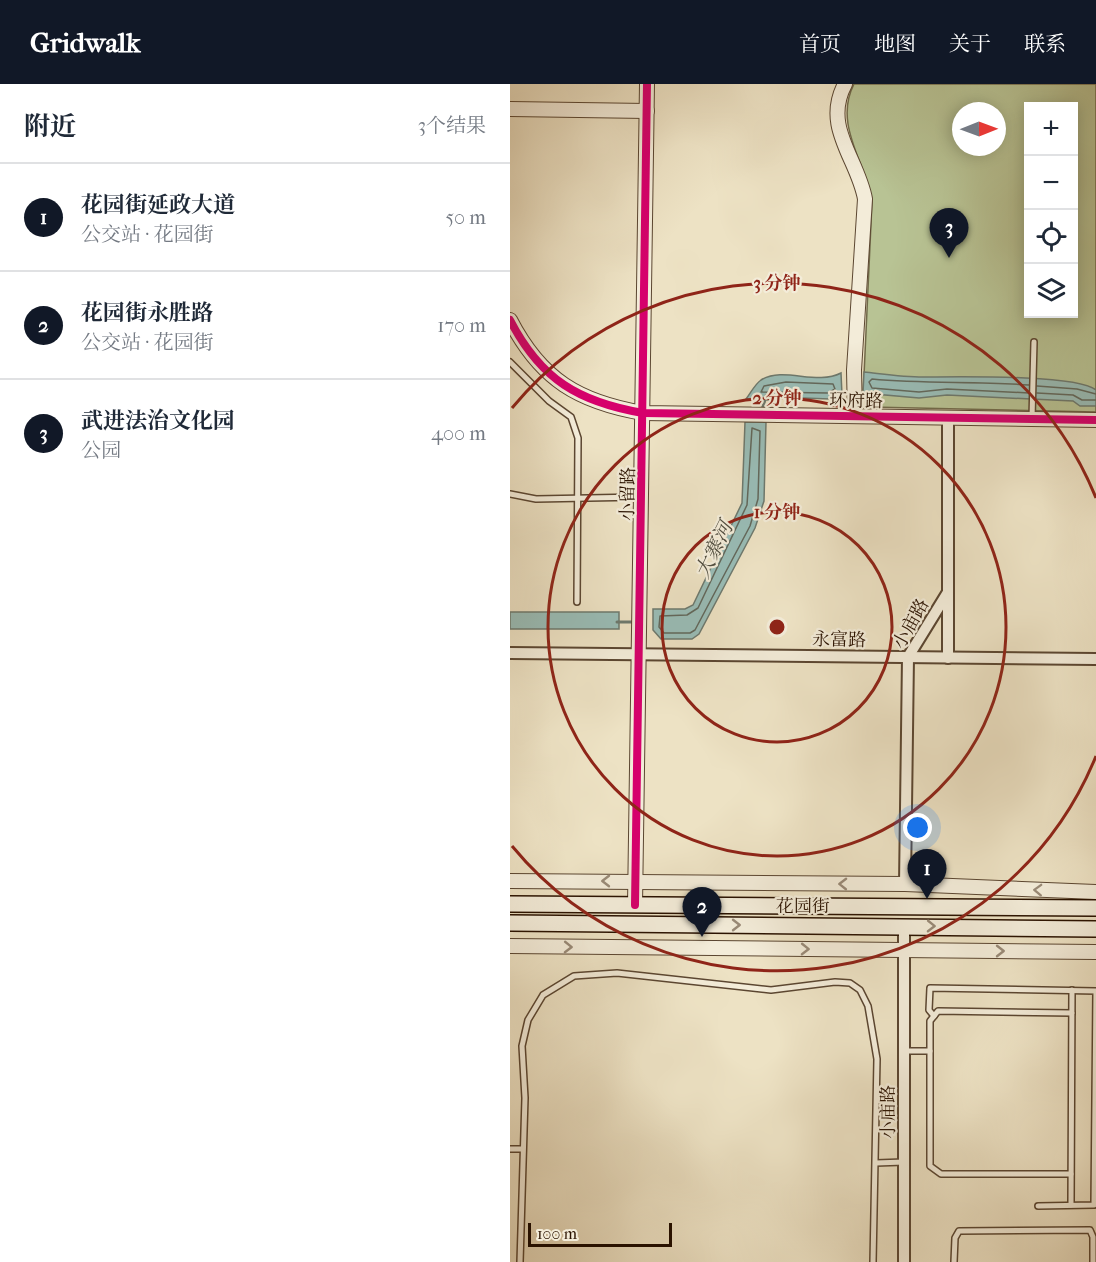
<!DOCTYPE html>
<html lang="zh">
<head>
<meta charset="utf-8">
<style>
  :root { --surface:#fff; --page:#f2f2f3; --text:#1f2937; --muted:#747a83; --line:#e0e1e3; --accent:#111827 }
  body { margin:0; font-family:"IM FELL French Canon","Noto Serif SC",serif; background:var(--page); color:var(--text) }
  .controls { position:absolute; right:18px; top:18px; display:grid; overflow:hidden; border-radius:0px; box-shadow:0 3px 15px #0003 }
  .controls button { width:54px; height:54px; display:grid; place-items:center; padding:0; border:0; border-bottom:2px solid var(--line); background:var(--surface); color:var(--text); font:30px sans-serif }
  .compass { position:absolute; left:442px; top:18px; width:54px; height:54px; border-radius:50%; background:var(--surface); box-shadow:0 3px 15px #0003; rotate:89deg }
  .scale { position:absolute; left:18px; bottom:15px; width:144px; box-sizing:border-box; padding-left:6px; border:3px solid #2a1200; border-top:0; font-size:16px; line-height:21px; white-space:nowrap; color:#2a1200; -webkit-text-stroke:4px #f3ecd9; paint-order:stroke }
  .you { position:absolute; left:408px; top:744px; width:21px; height:21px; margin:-15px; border:4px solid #fff; border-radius:50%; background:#1a73e8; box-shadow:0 0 0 9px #1a73e833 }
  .badge { display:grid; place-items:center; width:39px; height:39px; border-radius:50%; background:var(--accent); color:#fff; font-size:20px; font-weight:700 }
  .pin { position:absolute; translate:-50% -50px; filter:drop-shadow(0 2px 3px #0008) }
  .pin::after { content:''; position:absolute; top:32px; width:21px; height:18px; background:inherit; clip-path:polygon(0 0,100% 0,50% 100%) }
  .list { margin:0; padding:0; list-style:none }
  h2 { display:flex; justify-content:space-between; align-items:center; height:78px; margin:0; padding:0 24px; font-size:26px }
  h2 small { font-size:20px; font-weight:400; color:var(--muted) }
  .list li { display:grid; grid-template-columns:39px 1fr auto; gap:18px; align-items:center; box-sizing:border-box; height:108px; padding:0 24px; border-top:2px solid var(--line) }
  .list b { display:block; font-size:22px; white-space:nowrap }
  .list p { margin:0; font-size:20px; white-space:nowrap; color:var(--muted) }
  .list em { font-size:20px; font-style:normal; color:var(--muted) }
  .icon { flex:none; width:33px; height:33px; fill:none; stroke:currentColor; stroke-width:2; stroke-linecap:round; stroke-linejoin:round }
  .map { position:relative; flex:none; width:586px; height:1178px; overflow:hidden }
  header { display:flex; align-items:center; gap:36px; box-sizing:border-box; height:84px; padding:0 30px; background:var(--accent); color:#fff }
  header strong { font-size:28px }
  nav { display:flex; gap:33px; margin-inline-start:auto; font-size:21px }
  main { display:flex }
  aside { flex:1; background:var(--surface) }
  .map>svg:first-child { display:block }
  .green { fill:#b8c394; stroke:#716a4a; stroke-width:1.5; fill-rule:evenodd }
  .water { fill:#99bdb7; stroke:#6d796e; stroke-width:1.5 }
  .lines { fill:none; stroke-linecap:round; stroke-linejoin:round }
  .shore { stroke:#62685c; stroke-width:1.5 }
  .stream { stroke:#6d796e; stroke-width:3 }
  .service-casing { stroke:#5b4631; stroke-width:8 }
  .minor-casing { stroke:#5b4631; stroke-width:14 }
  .tertiary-casing { stroke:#5b4631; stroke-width:16 }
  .secondary-casing { stroke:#2a1200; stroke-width:18 }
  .service { stroke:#f3ecd9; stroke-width:5 }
  .minor { stroke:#f3ecd9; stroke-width:10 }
  .tertiary { stroke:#f3ecd9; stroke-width:14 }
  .secondary { stroke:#f3ecd9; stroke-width:15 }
  .cycleway-casing { stroke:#f3ecd9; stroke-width:11 }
  .cycleway { stroke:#d6006c; stroke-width:8 }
  .oneway { stroke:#998a77 }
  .ring { fill:none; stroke:#8f2418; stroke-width:3 }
  .labels { text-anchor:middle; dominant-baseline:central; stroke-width:4.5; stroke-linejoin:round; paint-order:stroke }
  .street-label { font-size:18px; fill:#2a1200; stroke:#f3ecd9 }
  .water-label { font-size:20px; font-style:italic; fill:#514e40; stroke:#f3ecd9 }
  .centre { fill:#8f2418; stroke:#f3ecd9; stroke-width:3 }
  .ring-label { font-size:18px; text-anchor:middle; font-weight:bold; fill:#8f2418; stroke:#f3ecd9; stroke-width:4.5; stroke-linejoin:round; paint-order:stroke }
</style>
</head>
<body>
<header>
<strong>Gridwalk</strong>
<nav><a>首页</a><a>地图</a><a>关于</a><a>联系</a></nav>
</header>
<main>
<aside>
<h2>附近<small>3个结果</small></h2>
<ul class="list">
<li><span class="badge">1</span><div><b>花园街延政大道</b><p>公交站 · 花园街</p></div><em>50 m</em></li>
<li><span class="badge">2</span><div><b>花园街永胜路</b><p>公交站 · 花园街</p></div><em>170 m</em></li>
<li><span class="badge">3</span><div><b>武进法治文化园</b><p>公园</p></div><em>400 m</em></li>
</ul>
</aside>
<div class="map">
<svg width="586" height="1178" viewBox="0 0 586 1178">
  <rect width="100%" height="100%" fill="#ede2c4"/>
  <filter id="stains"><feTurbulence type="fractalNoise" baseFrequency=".00333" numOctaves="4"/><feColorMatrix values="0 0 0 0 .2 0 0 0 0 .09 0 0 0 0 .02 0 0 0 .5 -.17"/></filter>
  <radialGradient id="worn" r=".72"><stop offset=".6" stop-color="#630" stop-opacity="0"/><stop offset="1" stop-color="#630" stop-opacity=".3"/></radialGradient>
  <path class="green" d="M344 0H586V328L360 323 353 313 362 118C356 78 323 41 344 0ZM518 22H564V230H518ZM451 27H487V63H451Z"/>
  <g class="water">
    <path d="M354 288C373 290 393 293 413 293 442 293 568 290 586 306V322H570L563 317 437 311 409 314 353 309Z"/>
    <path d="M331 289 332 311 320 315 265 313 260 316 236 315C240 310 245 300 251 296 274 282 306 302 331 289Z"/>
    <polygon points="235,338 256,338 254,417 245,444 189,550 182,555 151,555 143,546 143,525 175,525 183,521 232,419"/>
    <rect x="0" y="528" width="109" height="17"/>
  </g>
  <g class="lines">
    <g class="shore">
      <polygon points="276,298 323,300 325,305 318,309 251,308 254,302"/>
      <polyline points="527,302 567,305 586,310"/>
      <path d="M519 309 437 305 409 308 362 304 359 298 362 295C414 300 466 297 519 301"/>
      <polyline points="527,309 563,311 572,316 586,316"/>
      <polygon points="242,344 250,347 248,415 240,442 185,546 180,549 154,549 149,543 150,532 177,531 188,524 237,421"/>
    </g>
    <g class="stream">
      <polyline points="252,326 256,312"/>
      <polyline points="107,538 124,538"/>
    </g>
    <defs>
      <g id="service">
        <polyline points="0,278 39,317 61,333 68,354 67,518"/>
        <polyline points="522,334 524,258"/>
        <polyline points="0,410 26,415 131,413"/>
        <polyline points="424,932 419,926 420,904 586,907 584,1121 528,1122"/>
        <polyline points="395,967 420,967"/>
        <polyline points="0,1065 12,1065"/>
        <polyline points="366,1079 394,1078"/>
        <polyline points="561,1090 431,1090 420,1082 420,937 428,927 562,929"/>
        <polyline points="561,1121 562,906"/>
        <polyline points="10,1178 15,1014 12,962 18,936 33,911 64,892 107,889 261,906 325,898 340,899 350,906 358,922 367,975 363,1178"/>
        <polyline points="444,1178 445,1154 449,1147 580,1146 583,1153 583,1178"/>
      </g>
      <g id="minor">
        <polyline points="438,509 438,574"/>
        <polyline points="0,569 586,575"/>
        <polyline points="395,800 398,573 438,508 438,333"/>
        <polyline points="394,1178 394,842"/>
      </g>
      <g id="tertiary">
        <path d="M335 0C312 43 348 75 355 115L344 286 345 332"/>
        <polyline points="0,25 137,27"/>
        <path d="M0 236C31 296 69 318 133 329L586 336"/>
        <polyline points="0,797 395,800 586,808"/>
        <polyline points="125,821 137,0"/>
        <polyline points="0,862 586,868"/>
      </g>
      <g id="secondary">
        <polyline points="0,820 586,824"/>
        <polyline points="0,839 586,845"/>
      </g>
    </defs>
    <use href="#service" class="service-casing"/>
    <use href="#minor" class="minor-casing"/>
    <use href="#tertiary" class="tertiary-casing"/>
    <use href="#secondary" class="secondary-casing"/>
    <use href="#service" class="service"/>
    <use href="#minor" class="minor"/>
    <use href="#tertiary" class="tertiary"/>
    <use href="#secondary" class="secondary"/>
    <defs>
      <g id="cycleway">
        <path d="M0 236C31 296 69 318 133 329L586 336"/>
        <polyline points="125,821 137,0"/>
      </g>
    </defs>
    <use href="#cycleway" class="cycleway-casing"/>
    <use href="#cycleway" class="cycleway"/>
  </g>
  <defs><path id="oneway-chevron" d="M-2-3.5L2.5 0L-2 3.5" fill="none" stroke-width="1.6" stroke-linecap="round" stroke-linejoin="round" transform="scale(1.5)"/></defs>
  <g class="oneway">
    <use href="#oneway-chevron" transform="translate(96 797) rotate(-180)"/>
    <use href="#oneway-chevron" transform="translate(333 800) rotate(-179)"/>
    <use href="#oneway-chevron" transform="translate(528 806) rotate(-178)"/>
    <use href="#oneway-chevron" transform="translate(226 841)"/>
    <use href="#oneway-chevron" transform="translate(421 842) rotate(1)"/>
    <use href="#oneway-chevron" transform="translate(58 863) rotate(1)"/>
    <use href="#oneway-chevron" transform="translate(295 865) rotate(1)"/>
    <use href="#oneway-chevron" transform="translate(490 867)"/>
  </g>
  <g class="ring">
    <circle cx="267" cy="543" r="115"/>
    <circle cx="267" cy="543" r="229"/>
    <path d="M586 672A344 344 0 0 1 2 762M2 324A344 344 0 0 1 586 414"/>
  </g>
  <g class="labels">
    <g class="street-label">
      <text transform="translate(346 317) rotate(1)">环府路</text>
      <text transform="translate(118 410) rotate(-89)">小留路</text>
      <text transform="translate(401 540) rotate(-61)">小庙路</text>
      <text transform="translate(329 556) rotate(1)">永富路</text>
      <text x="293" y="822">花园街</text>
      <text transform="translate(378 1028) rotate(-90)">小庙路</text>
    </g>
    <g class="water-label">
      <text transform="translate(204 466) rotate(-64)">大寨河</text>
    </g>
  </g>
  <circle cx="267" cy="543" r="9" class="centre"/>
  <g class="ring-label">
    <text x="267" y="205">3 分钟</text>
    <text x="267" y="320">2 分钟</text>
    <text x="267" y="434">1 分钟</text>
  </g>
  <rect width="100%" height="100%" filter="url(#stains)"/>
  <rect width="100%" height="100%" fill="url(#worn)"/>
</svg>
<div class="controls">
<button>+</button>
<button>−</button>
<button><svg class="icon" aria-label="locate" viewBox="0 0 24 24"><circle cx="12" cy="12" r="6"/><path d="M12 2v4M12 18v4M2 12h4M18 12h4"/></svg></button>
<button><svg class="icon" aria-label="layers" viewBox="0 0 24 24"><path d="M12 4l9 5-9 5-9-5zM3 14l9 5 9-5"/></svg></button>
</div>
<svg class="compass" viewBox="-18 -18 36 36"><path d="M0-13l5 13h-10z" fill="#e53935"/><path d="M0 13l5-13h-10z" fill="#747a83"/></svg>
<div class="scale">100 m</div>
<div class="you"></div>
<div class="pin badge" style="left:417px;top:815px">1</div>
<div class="pin badge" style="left:192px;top:853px">2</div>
<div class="pin badge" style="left:439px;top:174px">3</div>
</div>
</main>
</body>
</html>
